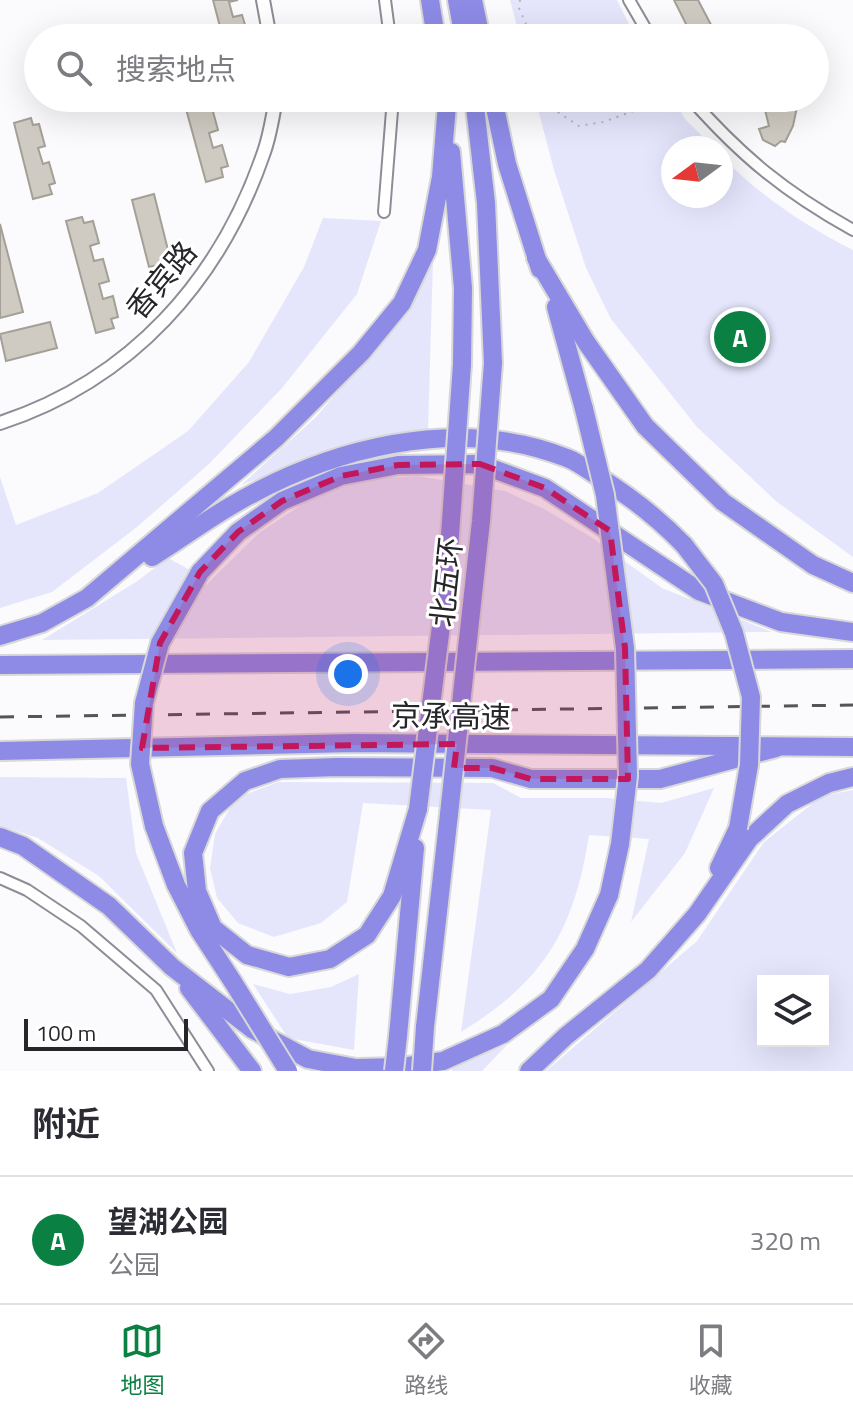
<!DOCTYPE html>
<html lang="zh">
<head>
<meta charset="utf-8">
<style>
  :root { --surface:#fff; --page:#f2f2f3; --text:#2b2b33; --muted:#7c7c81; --line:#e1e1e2; --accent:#0b8043 }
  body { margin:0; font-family:"Titillium Web","Noto Sans SC",sans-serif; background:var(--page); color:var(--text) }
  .controls { position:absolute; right:24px; bottom:24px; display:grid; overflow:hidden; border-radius:0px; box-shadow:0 8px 32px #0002 }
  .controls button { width:72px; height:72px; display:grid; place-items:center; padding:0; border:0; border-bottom:2px solid var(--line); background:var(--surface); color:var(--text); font:40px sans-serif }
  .compass { position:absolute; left:661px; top:136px; width:72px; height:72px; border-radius:50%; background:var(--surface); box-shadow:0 8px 32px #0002; rotate:255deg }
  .scale { position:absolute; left:24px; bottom:20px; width:164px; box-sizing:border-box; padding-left:8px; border:4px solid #26262a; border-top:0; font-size:22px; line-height:28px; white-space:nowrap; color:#26262a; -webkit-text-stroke:6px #fff; paint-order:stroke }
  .you { position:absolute; left:348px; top:674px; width:28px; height:28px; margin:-20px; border:6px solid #fff; border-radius:50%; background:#1a73e8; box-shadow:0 0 0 12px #1a73e833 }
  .badge { display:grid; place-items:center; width:52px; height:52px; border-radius:50%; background:var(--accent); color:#fff; font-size:26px; font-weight:700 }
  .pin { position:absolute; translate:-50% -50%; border:4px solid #fff; box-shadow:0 2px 8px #0006 }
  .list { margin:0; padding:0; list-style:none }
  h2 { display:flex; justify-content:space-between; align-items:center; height:104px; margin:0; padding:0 32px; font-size:34px }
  h2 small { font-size:26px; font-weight:400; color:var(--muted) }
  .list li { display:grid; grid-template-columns:52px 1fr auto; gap:24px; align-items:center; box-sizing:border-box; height:128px; padding:0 32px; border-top:2px solid var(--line) }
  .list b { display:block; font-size:30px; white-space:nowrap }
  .list p { margin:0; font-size:26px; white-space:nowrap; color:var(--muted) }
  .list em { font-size:26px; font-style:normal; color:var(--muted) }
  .icon { flex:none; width:44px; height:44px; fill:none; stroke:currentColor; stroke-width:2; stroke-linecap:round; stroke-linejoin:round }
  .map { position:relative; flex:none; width:853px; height:1071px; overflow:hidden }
  .search { position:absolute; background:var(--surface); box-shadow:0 8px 32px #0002; left:24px; right:24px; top:24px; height:88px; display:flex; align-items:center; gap:20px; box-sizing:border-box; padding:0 28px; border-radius:44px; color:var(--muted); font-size:30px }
  .sheet { height:232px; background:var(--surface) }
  nav { display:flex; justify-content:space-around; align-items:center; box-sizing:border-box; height:112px; border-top:2px solid var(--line); background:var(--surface); font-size:22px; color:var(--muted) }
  nav a { display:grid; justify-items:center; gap:4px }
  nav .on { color:var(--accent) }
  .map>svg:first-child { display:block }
  .green { fill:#e5e6fc; fill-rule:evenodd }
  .building { fill:#d0cbc2; stroke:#a4a097; stroke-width:2 }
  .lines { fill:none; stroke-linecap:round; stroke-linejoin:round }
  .minor-casing { stroke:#8c8d96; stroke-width:14 }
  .tertiary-casing { stroke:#8c8d96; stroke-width:16 }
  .motorway-casing { stroke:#d8d8d9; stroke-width:22 }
  .path { stroke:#b7b7b9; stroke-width:2; stroke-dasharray:2 6; stroke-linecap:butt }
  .minor { stroke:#fff; stroke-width:10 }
  .tertiary { stroke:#fff; stroke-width:12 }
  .motorway { stroke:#8d8be6; stroke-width:18 }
  .rail { stroke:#555558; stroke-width:3; stroke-dasharray:14 14; stroke-linecap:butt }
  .motorway-bridge-casing { stroke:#d8d8d9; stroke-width:22; stroke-linecap:butt }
  .motorway-bridge { stroke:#8d8be6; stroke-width:18 }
  .marked { fill:#c2185b; fill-opacity:0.2; stroke:#c2185b; stroke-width:6; stroke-dasharray:16 10; stroke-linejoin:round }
  .labels { text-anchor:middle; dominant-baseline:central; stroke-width:6; stroke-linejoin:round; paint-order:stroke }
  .street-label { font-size:30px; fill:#26262a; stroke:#fff }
</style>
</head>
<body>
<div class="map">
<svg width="853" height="1071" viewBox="0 0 853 1071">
  <rect width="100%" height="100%" fill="#fbfbfd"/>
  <g class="green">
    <polygon points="510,0 617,0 636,38 520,38"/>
    <path d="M535 98H673L685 119 714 148H673V196H721V156C758 194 805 226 853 250V557L777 502 697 427 611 319 586 268 554 170Z"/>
    <polygon points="323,218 381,221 357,294 282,388 209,464 137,527 52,592 0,608 0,477 16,525 98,493 188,431 249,362 304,267"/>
    <polygon points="433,260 428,431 372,439 324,454 241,485 315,418 391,330"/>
    <polygon points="418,476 505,491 544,509 591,537 662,588 772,632 42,640 136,582 168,558 190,570 205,586 259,533 307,501 364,479"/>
    <polygon points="0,777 126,778 136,853 177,953 99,876 38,838 0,826"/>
    <path d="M278 782 493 783 521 798H608L661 803 714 788 685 853 631 922 649 839 589 835C574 931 544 981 461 1032L491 810 363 803 347 902 321 923 274 937 238 923 217 898 210 868 215 834 236 798Z"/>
    <path d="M853 790V1071H546L697 941 764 842 822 796ZM763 981H823V1041H763Z"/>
    <polygon points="359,974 354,1050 288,1038 253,984 290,994 331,987"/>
    <polygon points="507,1045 482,1071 452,1071 452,1066"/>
  </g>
  <g class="building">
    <polygon points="213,0 238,0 229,2 233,17 242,15 249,38 223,38"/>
    <polygon points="674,0 698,0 718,38 693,38"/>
    <polygon points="183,98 201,98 204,110 212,108 218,130 209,133 213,148 222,145 228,166 221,168 223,177 206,182"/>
    <polygon points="762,98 794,98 797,107 793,126 785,142 781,141 775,146 763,140 759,129 769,126"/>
    <polygon points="31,118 33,125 39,124 45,146 38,148 43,164 49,162 55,183 49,185 52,194 33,199 14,123"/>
    <polygon points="154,194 171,262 149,267 132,200"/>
    <polygon points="82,217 84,223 93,221 99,243 90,246 94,261 103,259 109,281 99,284 103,299 113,296 118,317 111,319 114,328 96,333 66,221"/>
    <polygon points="0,224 23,312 0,318"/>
    <polygon points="50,322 57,348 6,361 0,334"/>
  </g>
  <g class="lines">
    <defs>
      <g id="minor">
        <polyline points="385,0 390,38"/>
        <polyline points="629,0 651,38"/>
        <path d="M690 98C742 157 785 192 853 230"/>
        <polyline points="384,212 393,98"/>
        <polyline points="0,878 27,890 81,926 156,990 208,1071"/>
      </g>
      <g id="tertiary">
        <polyline points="263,0 270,38"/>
        <path d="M0 423C131 380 220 281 264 152 270 135 273 116 276 98"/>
      </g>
      <g id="motorway">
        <polyline points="430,0 436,38"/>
        <polyline points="457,0 464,38"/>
        <polyline points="473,0 481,38"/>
        <polyline points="474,98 486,203 493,363"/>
        <polyline points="493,98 507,164 540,269"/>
        <polyline points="451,152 463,288 462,364"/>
        <polyline points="536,258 586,342 645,426 723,502 813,565 853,583"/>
        <polyline points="556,307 584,409"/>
        <path d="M152 557C178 541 202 523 229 507 328 448 456 414 567 458 578 462 589 471 599 477 631 497 658 518 684 545"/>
        <polyline points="200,572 238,532 282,501 341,476 398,465 480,464 545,488 699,591 781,622 853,632"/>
        <polyline points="0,636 42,623 87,598 276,438 361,353 402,303 427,250 441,177 447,105"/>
        <polyline points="0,665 853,659"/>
        <polyline points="0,751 354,743 853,747"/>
        <polyline points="418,809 392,896 367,935 330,959 289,967 247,955 213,928 197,891 193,853 210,811 245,781 280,769 337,767 492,768 531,779 660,779 776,748"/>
        <polyline points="154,826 176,885 199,930 233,982"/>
        <polyline points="0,837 23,846 109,906 172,967 252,1029 308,1059 356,1068 401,1067 443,1061 503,1034 551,999 585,949 609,895 620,844"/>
        <polyline points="719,868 738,828"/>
        <polyline points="189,988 252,1071"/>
        <polyline points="425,1027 449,814"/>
        <polyline points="398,1036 415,848"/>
        <polyline points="529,1071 566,1036 648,970 697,914 749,839 787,804 829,783 853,777"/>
      </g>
    </defs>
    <use href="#minor" class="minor-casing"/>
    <use href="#tertiary" class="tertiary-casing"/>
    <use href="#motorway" class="motorway-casing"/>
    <g class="path">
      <polyline points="520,0 519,8 532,38"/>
      <polyline points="551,98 556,111 579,126 603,122 670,98"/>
    </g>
    <use href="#minor" class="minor"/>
    <use href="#tertiary" class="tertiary"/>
    <use href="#motorway" class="motorway"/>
    <polyline class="rail" points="0,717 853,705"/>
    <defs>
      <g id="motorway-bridge">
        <polyline points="584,409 605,495 625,648 628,776 620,844"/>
        <polyline points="684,545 714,584 734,633 751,697 749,765 738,828"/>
        <polyline points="418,809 447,578 462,364"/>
        <polyline points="449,814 481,521 493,363"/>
        <polyline points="154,826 140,764 144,703 160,643 200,572"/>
        <polyline points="233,982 288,1071"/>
        <polyline points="394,1071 398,1036"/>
        <polyline points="422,1071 425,1027"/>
      </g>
    </defs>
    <use href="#motorway-bridge" class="motorway-bridge-casing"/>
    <use href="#motorway-bridge" class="motorway-bridge"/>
  </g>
  <path class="marked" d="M480 464 545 488 610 531 625 648 628 779H531L492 768H454L457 744 142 748 160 643 200 572 238 532 282 501 341 476 398 465Z"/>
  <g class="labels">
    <g class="street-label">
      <text transform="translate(161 280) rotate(-50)">香宾路</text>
      <text transform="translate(446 582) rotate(-84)">北五环</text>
      <text transform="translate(451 716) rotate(1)">京承高速</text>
    </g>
  </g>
</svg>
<div class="controls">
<button><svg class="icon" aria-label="layers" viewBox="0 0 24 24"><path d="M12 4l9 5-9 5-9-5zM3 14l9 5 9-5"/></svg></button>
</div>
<svg class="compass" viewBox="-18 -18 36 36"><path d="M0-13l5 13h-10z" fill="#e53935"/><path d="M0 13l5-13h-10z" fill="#7c7c81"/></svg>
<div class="scale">100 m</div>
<div class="you"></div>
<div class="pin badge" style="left:740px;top:337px">A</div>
<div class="search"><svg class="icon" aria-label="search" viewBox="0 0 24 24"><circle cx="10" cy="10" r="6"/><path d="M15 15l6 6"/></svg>搜索地点</div>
</div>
<section class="sheet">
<h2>附近<small></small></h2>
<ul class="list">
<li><span class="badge">A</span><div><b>望湖公园</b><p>公园</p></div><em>320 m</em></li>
</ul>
</section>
<nav>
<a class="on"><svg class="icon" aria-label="map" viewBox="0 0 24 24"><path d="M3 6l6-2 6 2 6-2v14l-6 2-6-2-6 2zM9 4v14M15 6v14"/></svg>地图</a>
<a><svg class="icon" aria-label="directions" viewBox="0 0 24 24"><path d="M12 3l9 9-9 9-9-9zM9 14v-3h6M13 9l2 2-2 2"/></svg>路线</a>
<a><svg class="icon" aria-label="saved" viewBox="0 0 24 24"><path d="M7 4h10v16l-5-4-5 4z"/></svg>收藏</a>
</nav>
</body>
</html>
